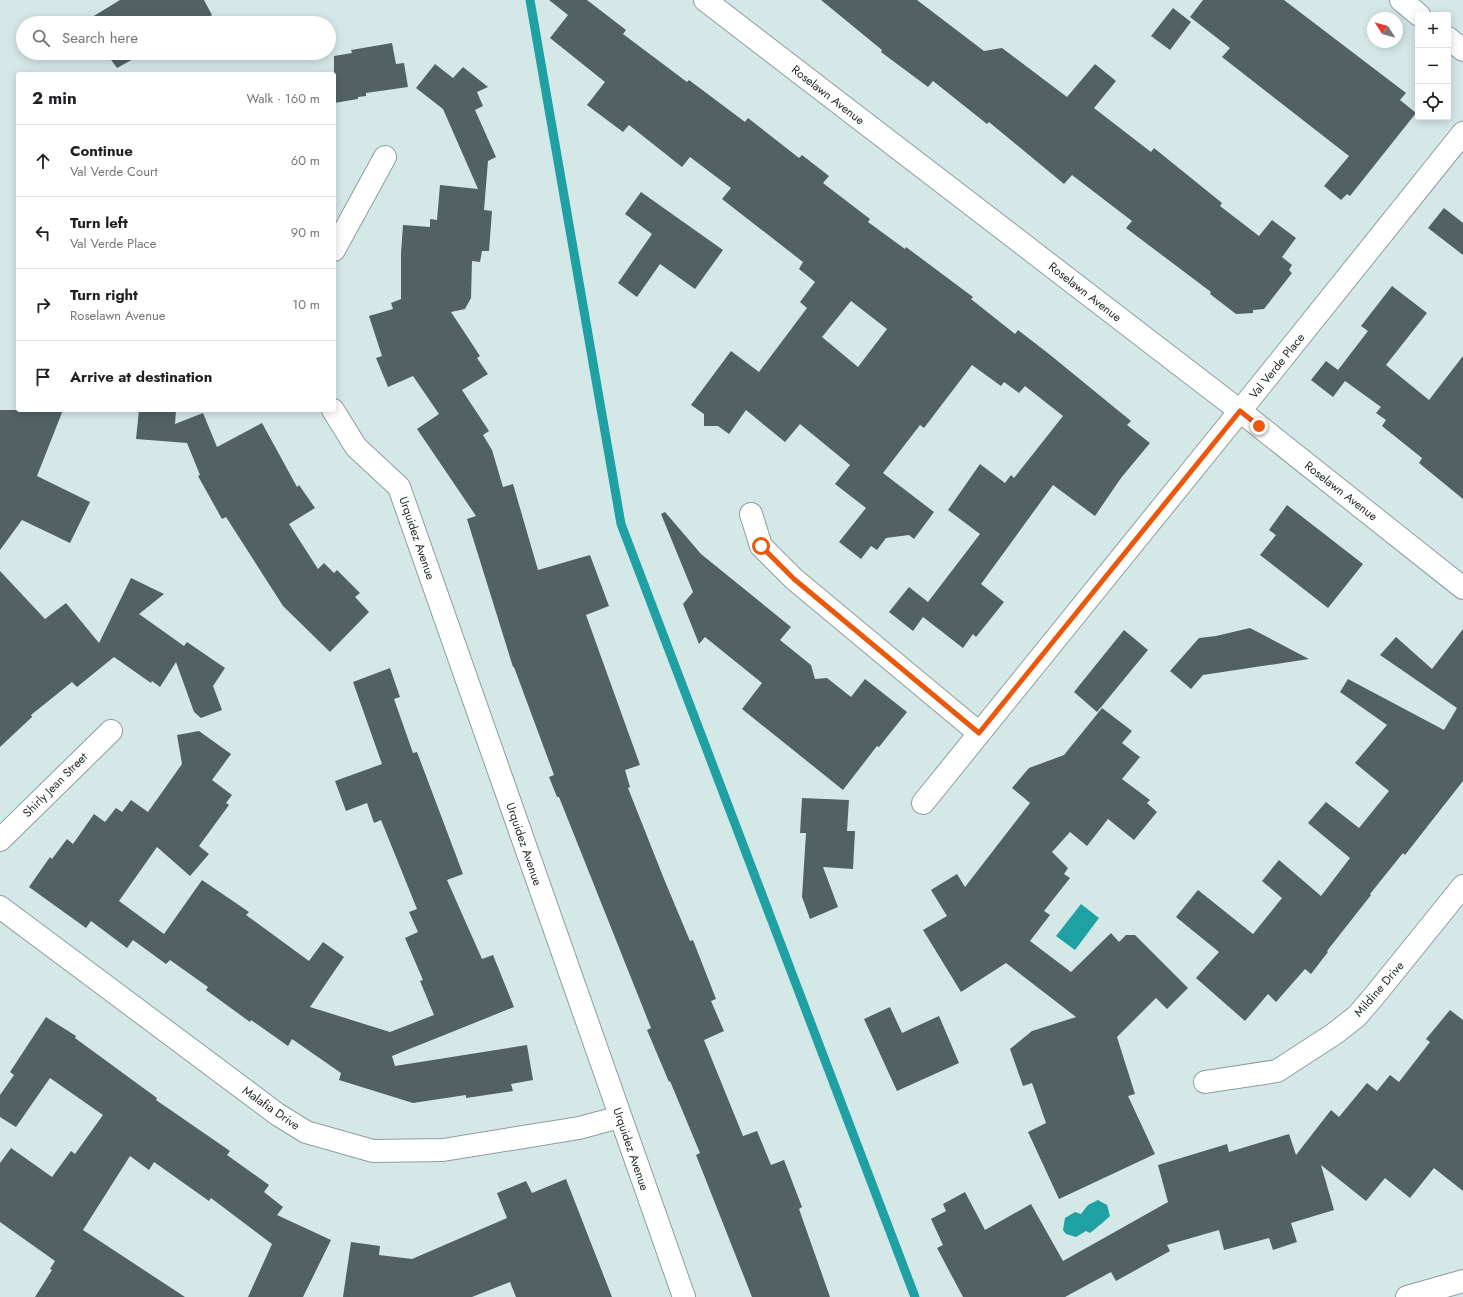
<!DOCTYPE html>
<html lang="en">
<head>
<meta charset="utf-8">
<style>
  :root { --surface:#fff; --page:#f6f6f6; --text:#202124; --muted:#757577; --line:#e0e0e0 }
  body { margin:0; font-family:Jost,sans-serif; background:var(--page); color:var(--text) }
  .controls { position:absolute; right:12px; top:12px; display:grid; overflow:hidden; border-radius:4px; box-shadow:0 2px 10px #0003 }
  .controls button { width:36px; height:36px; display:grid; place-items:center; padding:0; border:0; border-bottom:1px solid var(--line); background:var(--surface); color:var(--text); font:20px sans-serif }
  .compass { position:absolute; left:1367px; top:12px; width:36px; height:36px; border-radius:50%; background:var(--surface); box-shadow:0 2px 10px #0003; rotate:306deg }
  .stop { position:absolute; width:12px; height:12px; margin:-9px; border:3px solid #ea580c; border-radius:50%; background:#fff }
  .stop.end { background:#ea580c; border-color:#fff; box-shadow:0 1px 4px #0008 }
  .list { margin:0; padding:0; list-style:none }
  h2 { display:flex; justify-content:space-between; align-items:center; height:52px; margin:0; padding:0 16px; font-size:17px }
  h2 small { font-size:13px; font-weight:400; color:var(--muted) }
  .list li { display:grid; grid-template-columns:26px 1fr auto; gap:12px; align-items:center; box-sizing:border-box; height:72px; padding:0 16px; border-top:1px solid var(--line) }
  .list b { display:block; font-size:15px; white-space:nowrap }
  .list p { margin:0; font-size:13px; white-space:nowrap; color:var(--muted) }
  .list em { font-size:13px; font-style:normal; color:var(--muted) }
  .icon { flex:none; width:22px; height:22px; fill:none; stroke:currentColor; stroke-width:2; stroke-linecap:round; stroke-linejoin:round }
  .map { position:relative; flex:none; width:1463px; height:1297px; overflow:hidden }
  .search { position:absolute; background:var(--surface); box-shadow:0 2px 10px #0003; left:16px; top:16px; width:320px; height:44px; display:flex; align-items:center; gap:10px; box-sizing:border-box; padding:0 14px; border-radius:22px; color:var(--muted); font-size:15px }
  .panel { position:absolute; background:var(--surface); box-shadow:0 2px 10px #0003; left:16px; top:72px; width:320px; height:340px; border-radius:4px }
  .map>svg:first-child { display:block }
  .water { fill:#1fa0a3 }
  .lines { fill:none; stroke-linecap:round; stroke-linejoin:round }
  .stream { stroke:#1fa0a3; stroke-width:9 }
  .building { fill:#526262; fill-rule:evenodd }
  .street-casing { stroke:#8c9e9e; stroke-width:24 }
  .secondary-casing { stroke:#8c9e9e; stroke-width:24 }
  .street { stroke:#fff; stroke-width:22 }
  .secondary { stroke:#fff; stroke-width:22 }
  .route { stroke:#ea580c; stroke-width:5 }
  .labels { text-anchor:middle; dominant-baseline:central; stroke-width:4; stroke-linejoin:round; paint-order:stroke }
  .street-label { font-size:12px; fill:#1e2525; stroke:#fff }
</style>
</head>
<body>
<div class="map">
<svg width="1463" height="1297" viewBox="0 0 1463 1297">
  <rect width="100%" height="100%" fill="#d5e8e8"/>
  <g class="water">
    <polygon points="1081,904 1099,918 1075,950 1056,936"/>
    <path d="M1098 1200 1107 1205 1110 1216C1108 1218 1092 1232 1090 1233L1086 1231 1076 1237 1066 1234 1063 1230 1065 1218 1075 1212 1081 1214 1088 1205Z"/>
  </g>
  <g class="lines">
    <polyline class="stream" points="530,0 621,524 915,1297"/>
  </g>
  <g class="building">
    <polygon points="120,0 204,0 212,15 199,23 84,22"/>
    <path d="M549 0H587L626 30 623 34 687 82 689 80 745 122 748 118 799 158 802 155 829 176 823 183 870 219 868 222 905 249 906 247 973 297 971 299 1015 334 1018 330 1049 354 1131 421 1127 425 1150 443 1121 478 1095 516 1053 485 981 584 1004 602 976 637 973 634 963 648 923 617 913 631 889 612 909 587 928 602 980 534 948 510 980 464 1005 483 1011 475 1014 478 1063 416 1025 386 1019 393 1004 382 1001 386 972 365 924 428 920 425 883 473 934 512 914 539 909 535 886 538 877 550 871 546 861 559 839 542 866 508 835 484 850 465 800 424 785 442 746 410 729 434 718 426H704V414L691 405 731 351 759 372 807 308 800 302 815 282 799 269 803 262 722 199 731 188 690 157 682 167 629 125 623 132 587 105 605 82 550 38 568 15ZM851 301 887 329 858 367 822 337Z"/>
    <polygon points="821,0 917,0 984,51 1002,48 1067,97 1095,64 1116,81 1094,108 1151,152 1154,148 1222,203 1220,206 1259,236 1272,220 1296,238 1282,257 1292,265 1289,270 1292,273 1264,309 1253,310 1253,313 1236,314 1210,294 1211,292 1126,228 1132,221 1072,175 1064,184 989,122 987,124 933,81 928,87 881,52 882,50"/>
    <polygon points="1203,0 1284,0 1406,93 1400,100 1416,113 1350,196 1347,194 1341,200 1324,186 1349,156 1222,57 1230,48 1190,17"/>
    <polygon points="1173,8 1191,22 1170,50 1151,36"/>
    <polygon points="392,43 396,64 404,63 408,87 366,93 366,96 358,97 358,99 334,103 334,56 352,53 351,50"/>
    <polygon points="106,53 144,53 117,68"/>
    <polygon points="435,64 453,78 463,67 488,87 477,92 483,106 475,110 496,157 488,161 484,210 492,211 489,251 482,251 480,262 472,261 471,298 465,309 451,312 480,356 477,358 488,374 462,390 489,431 483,435 492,450 503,487 513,484 538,570 590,555 609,606 586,615 640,765 625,770 630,787 628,788 664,879 690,941 693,940 716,999 711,1001 724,1031 704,1040 743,1136 757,1131 771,1165 784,1160 802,1207 799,1209 830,1297 752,1297 696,1155 700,1153 670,1081 669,1082 647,1030 651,1028 559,797 557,797 549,777 554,775 514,667 513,667 467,519 476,516 417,429 439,414 413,376 388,387 376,358 382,356 369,316 393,309 391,303 401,299 401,253 403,225 430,227 430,219 437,220 440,185 478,189 443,109 416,88"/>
    <polygon points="641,192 723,250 695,289 660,264 637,297 618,283 652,234 625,214"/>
    <polygon points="1444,208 1463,223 1463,255 1428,228"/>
    <polygon points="1392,286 1427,313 1386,365 1429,400 1463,356 1463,499 1419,463 1422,458 1382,426 1386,420 1376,413 1381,407 1345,381 1333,397 1311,380 1326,361 1338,370 1368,331 1361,326"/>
    <polygon points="0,410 63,410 37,476 90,502 70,543 22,520 0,550"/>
    <polygon points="139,410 176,410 175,424 203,413 217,447 262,423 297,487 299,485 315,508 289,524 318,569 324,563 334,573 337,570 360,593 355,597 369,612 330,652 283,606 226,517 222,519 198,476 200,475 187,443 136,439"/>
    <polygon points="1287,505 1363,564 1328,608 1260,555 1276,535 1269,530"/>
    <polygon points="665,512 701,554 791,627 780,640 811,665 815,679 827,678 851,697 865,679 907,712 879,747 877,746 843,790 742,709 762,683 705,637 699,644 683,604 693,592 661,514"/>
    <polygon points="0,571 45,619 66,603 99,643 131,578 164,594 139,614 184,646 187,642 225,668 213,686 222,710 201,718 194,712 176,662 160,687 152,681 151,683 114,657 77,687 72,682 31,715 32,717 0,747"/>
    <polygon points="1250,628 1309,659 1203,675 1191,689 1170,671 1199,638 1216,636"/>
    <polygon points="1463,629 1463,781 1405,855 1403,853 1370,894 1371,895 1327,951 1328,952 1311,974 1305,969 1276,1002 1268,994 1245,1021 1196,978 1219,952 1176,917 1198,890 1253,934 1282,898 1262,881 1279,860 1321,896 1350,858 1308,823 1326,802 1359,828 1389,791 1355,763 1387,725 1340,692 1348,679 1444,730 1457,708 1380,655 1396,637 1432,669"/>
    <polygon points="1124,630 1148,650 1097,712 1074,692"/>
    <polygon points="390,668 400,697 394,699 413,753 417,752 463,874 447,880 482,959 493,955 514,1007 392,1056 395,1066 527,1045 533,1080 511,1084 513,1091 466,1098 466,1095 413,1103 339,1080 341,1073 292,1039 288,1046 251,1020 250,1022 206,990 208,987 170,960 166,964 133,940 127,948 91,921 86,928 29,887 50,857 52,859 67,839 73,844 94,814 105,822 116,808 122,812 131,800 148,812 182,764 177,735 199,731 231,754 212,780 232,795 226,803 229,805 199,846 209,854 190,876 157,847 119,901 164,934 202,880 249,912 246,915 309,961 323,942 344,957 310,1007 390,1032 434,1015 420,981 423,980 405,938 418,932 409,912 417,909 381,820 374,823 367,803 346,811 335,781 382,764 353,682"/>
    <polygon points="1102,708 1132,731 1122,743 1140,757 1122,779 1150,800 1147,803 1157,812 1134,840 1108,819 1087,846 1070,832 1052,852 1068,868 1064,874 1070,878 1044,911 1050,915 1030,941 1071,972 1111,933 1119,942 1126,935 1135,935 1188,988 1167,1009 1156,998 1117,1037 1135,1094 1128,1096 1155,1154 1059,1199 1028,1132 1046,1123 1032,1083 1023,1086 1010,1049 1032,1031 1076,1017 1006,963 961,992 923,930 947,916 931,890 957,874 965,887 1030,803 1012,788 1029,768 1064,755"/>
    <polygon points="802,798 849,800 847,831 855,831 853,869 823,867 838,907 810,919 802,897 806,833 800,833"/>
    <polygon points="890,1007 902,1033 939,1016 959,1063 897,1091 864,1019"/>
    <polygon points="1450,1010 1463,1020 1463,1191 1434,1168 1410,1198 1385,1178 1366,1201 1321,1165 1334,1210 1291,1223 1297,1242 1273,1250 1269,1238 1224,1250 1219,1230 1167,1245 1170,1251 1116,1281 1111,1272 1065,1297 963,1297 937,1248 943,1245 931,1219 946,1211 943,1204 965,1192 985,1230 1031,1204 1063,1261 1168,1202 1158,1165 1227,1144 1229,1152 1289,1134 1296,1155 1331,1110 1339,1117 1367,1083 1377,1091 1390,1075 1399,1082 1430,1042 1426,1039"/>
    <polygon points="46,1017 76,1036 75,1038 157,1098 156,1100 230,1151 227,1155 269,1185 264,1192 283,1207 277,1215 331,1240 303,1297 248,1297 272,1244 211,1198 209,1201 154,1162 149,1170 130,1156 83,1230 185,1297 35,1297 52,1270 50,1269 55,1261 0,1222 0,1163 11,1148 52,1177 71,1151 75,1154 103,1115 50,1078 16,1127 0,1117 0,1095 14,1075 10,1072"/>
    <polygon points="566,1179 612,1297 516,1297 510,1282 472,1297 343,1297 351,1242 380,1246 379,1255 412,1259 507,1218 497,1193 526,1181 532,1193"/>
  </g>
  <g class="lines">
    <defs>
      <g id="street">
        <polyline points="1401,0 1419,15"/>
        <polyline points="1448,38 1463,50"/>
        <polyline points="334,250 385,157"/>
        <polyline points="333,410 356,447 399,487 684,1297"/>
        <polyline points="751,514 761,546 794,579 979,733"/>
        <polyline points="923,803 1240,411 1463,133"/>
        <polyline points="0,840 111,731"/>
        <polyline points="0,907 277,1114 306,1132 373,1151 443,1150 579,1128 620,1117"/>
        <polyline points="1205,1082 1277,1071 1334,1034 1357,1016 1375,995 1463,886"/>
      </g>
      <g id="secondary">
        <polyline points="705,0 1240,411 1463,588"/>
        <polyline points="1407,1297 1463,1281"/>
      </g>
    </defs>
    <use href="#street" class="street-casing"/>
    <use href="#secondary" class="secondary-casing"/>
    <use href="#street" class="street"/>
    <use href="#secondary" class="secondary"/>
  </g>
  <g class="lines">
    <polyline class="route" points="761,546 794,579 979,733 1240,411 1259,426"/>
  </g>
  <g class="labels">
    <g class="street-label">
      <text transform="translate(828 95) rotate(38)">Roselawn Avenue</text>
      <text transform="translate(1085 292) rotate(38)">Roselawn Avenue</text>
      <text transform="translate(1277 366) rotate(-51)">Val Verde Place</text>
      <text transform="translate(1341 491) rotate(38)">Roselawn Avenue</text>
      <text transform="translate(417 538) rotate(71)">Urquidez Avenue</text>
      <text transform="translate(55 785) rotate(-45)">Shirly Jean Street</text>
      <text transform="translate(524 844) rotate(71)">Urquidez Avenue</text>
      <text transform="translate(1379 989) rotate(-49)">Mildine Drive</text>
      <text transform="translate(271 1108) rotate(35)">Malafia Drive</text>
      <text transform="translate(631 1149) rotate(71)">Urquidez Avenue</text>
    </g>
  </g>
</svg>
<div class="controls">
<button>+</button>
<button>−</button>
<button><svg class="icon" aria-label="locate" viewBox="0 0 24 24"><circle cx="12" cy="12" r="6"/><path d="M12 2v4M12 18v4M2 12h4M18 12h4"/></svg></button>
</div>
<svg class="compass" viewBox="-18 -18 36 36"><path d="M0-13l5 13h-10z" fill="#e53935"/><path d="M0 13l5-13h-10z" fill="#757577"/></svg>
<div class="stop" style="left:761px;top:546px"></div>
<div class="stop end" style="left:1259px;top:426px"></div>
<div class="search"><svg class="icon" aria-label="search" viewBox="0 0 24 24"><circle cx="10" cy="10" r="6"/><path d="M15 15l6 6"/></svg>Search here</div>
<section class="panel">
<h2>2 min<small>Walk · 160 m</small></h2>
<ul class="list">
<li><svg class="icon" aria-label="ahead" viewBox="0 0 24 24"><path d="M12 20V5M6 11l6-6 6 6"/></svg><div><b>Continue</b><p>Val Verde Court</p></div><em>60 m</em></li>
<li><svg class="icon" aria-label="left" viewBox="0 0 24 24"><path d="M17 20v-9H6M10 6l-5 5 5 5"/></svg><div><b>Turn left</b><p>Val Verde Place</p></div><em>90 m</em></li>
<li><svg class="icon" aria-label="right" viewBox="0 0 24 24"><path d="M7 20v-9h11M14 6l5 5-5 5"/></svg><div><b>Turn right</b><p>Roselawn Avenue</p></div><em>10 m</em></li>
<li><svg class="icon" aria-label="arrive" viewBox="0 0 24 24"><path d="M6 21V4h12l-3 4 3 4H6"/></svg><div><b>Arrive at destination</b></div></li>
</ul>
</section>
</div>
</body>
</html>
